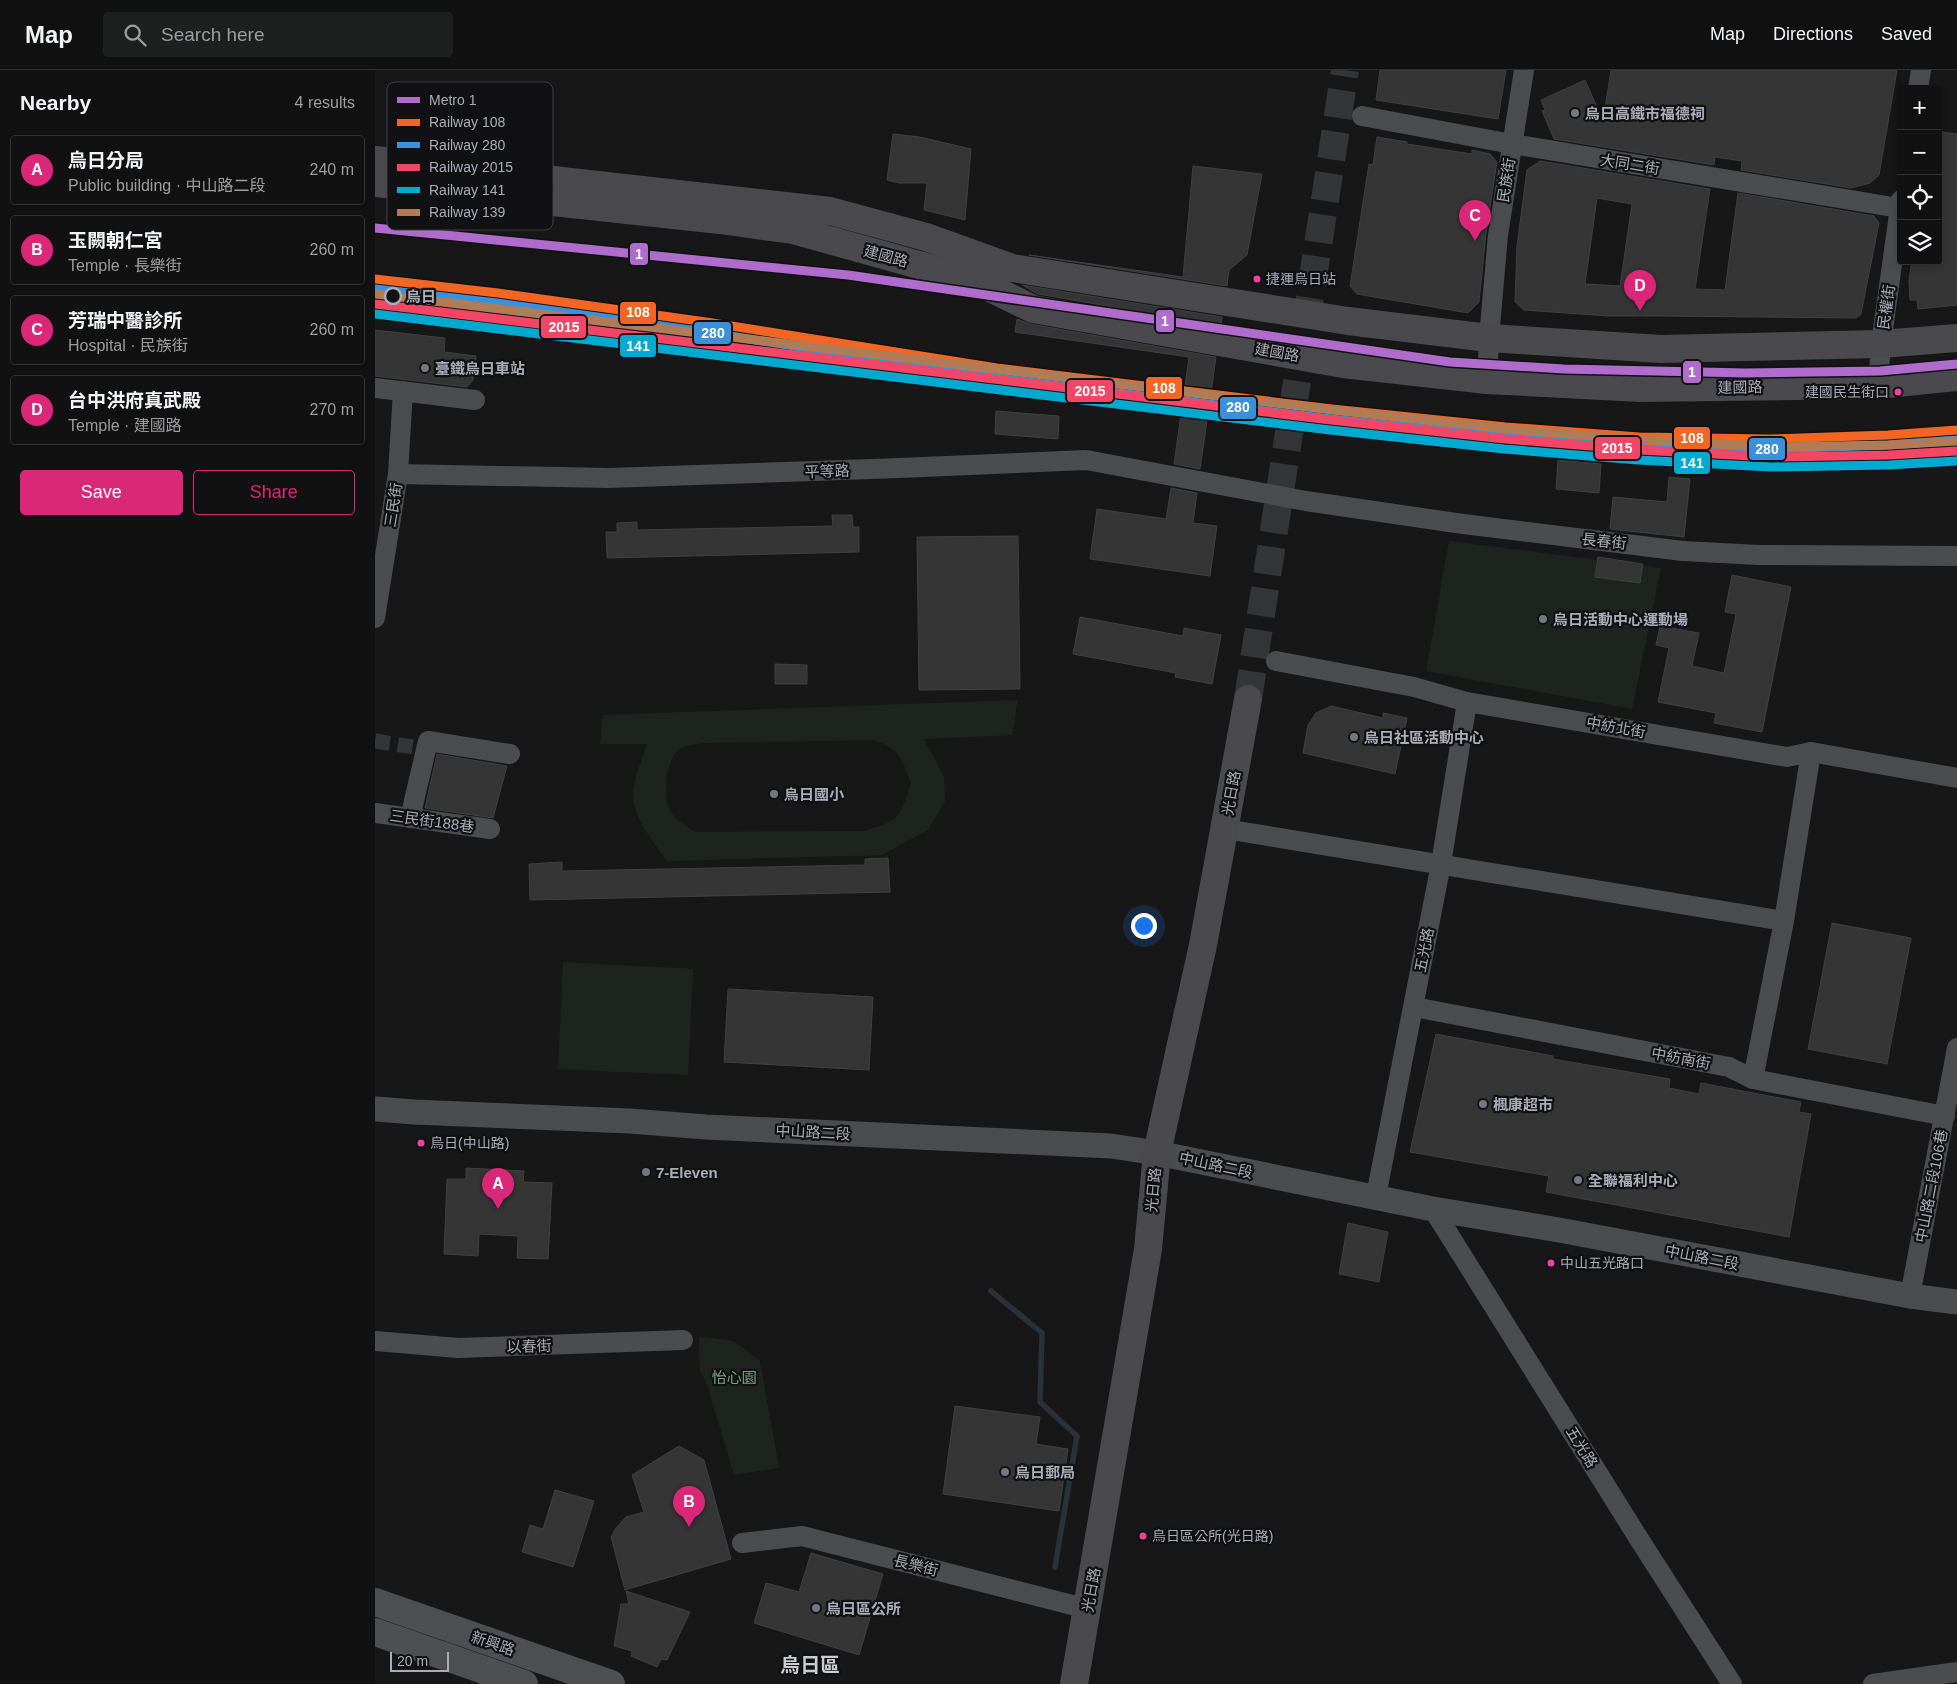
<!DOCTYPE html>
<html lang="en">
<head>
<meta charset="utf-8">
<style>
  :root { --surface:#111; --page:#1e1f1f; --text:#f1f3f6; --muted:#9c9d9f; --line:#303131; --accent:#db2777 }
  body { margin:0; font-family:Helvetica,"Noto Sans TC",sans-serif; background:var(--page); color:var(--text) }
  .controls { position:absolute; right:15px; top:15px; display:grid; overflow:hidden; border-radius:5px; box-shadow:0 2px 8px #0003 }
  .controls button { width:45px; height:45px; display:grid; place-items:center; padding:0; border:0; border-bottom:1px solid var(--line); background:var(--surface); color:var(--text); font:25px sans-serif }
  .scale { position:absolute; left:15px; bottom:12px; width:59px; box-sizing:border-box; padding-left:5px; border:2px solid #a8adb8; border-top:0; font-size:14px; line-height:18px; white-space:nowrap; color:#a8adb8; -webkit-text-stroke:4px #111113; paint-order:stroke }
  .you { position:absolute; left:768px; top:855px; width:18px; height:18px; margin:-12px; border:4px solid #fff; border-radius:50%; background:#1a73e8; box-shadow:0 0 0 8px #1a73e833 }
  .badge { display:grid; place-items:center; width:32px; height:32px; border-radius:50%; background:var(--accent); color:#fff; font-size:16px; font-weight:700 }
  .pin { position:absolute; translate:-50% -41px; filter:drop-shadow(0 1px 2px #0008) }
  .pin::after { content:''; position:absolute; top:26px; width:18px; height:15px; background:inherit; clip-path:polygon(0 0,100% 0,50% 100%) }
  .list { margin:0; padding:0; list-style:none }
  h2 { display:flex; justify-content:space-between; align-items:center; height:65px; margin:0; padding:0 20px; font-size:21px }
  h2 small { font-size:16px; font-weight:400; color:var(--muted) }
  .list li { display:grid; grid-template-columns:32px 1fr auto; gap:15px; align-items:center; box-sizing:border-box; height:70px; margin:0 10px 10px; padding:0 10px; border:1px solid var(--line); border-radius:5px }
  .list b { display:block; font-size:19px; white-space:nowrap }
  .list p { margin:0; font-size:16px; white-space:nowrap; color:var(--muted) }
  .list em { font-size:16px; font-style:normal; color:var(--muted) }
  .actions { display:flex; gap:10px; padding:15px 20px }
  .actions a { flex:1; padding:11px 0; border:1px solid var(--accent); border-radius:5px; text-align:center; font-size:18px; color:var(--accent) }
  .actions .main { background:var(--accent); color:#fff }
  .icon { flex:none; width:28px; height:28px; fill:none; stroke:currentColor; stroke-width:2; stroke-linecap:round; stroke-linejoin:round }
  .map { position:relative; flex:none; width:1582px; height:1614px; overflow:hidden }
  header { display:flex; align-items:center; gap:30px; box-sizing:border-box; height:70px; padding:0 25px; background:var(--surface); border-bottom:1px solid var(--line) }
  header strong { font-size:24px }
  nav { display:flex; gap:28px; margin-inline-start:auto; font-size:18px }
  .search { width:350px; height:45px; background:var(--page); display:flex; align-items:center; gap:12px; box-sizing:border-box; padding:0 18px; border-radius:5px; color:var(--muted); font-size:19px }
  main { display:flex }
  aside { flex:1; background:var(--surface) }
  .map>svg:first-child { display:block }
  .green { fill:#1d241e; fill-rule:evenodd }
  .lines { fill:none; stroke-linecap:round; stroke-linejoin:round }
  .stream { stroke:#2a3239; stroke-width:5.5 }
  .building { fill:#353536; stroke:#3f4043; fill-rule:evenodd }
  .pedestrian-tunnel { stroke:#343537; stroke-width:15; stroke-dasharray:15 8; stroke-linecap:butt }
  .secondary-tunnel { stroke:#343537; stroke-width:28; stroke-dasharray:28 14; stroke-linecap:butt }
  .minor { stroke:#4b4c50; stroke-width:20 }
  .tertiary { stroke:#4b4c50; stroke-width:25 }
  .secondary { stroke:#4a4a4e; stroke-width:28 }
  .primary { stroke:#4d4f52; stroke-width:28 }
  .rail-1-casing { stroke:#111113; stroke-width:12 }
  .rail-2-casing { stroke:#111113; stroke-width:12 }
  .rail-3-casing { stroke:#111113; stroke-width:12 }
  .rail-4-casing { stroke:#111113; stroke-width:12 }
  .rail-5-casing { stroke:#111113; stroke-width:12 }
  .rail-1 { stroke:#f26522; stroke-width:9 }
  .rail-2 { stroke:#3a90db; stroke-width:9 }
  .rail-3 { stroke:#f34667; stroke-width:9 }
  .rail-4 { stroke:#00a9ce; stroke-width:9 }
  .rail-5 { stroke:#b07c57; stroke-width:9 }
  .metro-1-casing { stroke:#111113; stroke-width:12 }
  .metro-1 { stroke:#b06ccc; stroke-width:9 }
  .poi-dot { fill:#757880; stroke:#111113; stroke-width:2 }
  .bus-dot { fill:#f240a1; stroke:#111113; stroke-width:2 }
  .stop-dot { fill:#111113; stroke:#a8adb8; stroke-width:2.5 }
  .labels { text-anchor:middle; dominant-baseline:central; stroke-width:4.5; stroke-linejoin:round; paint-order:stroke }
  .bus-label { font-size:14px; fill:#a8adb8; stroke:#111113; text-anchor:start }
  .poi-label { font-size:15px; font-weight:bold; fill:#a8adb8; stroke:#111113; text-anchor:start }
  .street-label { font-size:15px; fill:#a8adb8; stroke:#111113 }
  .stop-label { font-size:15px; font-weight:bold; fill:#a8adb8; stroke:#111113; text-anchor:start }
  .park-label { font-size:15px; fill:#7fa381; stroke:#111113 }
  .district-label { font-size:20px; font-weight:bold; fill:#c9ccd4; stroke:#111113 }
  .key { fill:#111113; stroke:#3e4045; stroke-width:1 }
  .key-label { font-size:14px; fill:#a8adb8 }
  .line-badge { stroke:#111113; stroke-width:2 }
  .badge-label { font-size:14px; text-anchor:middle; font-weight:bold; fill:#fff }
</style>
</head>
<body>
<header>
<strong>Map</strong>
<div class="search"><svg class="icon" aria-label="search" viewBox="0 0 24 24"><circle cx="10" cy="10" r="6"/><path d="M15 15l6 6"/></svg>Search here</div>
<nav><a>Map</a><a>Directions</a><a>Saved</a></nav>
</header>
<main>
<aside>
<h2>Nearby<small>4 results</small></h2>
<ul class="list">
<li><span class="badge">A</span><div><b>烏日分局</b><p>Public building · 中山路二段</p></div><em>240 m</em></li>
<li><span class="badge">B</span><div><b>玉闕朝仁宮</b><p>Temple · 長樂街</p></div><em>260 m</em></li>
<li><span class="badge">C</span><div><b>芳瑞中醫診所</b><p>Hospital · 民族街</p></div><em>260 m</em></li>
<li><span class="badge">D</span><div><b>台中洪府真武殿</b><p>Temple · 建國路</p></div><em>270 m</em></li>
</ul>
<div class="actions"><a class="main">Save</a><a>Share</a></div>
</aside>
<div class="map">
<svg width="1582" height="1614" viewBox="0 0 1582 1614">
  <rect width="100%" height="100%" fill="#171717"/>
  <g class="green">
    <polygon points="1074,471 1286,498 1257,639 1051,601"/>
    <path d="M643 630 637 665 549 669 569 707 570 731 553 760 507 785 292 791C278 771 260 751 258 726 257 711 268 688 272 674H225L228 645ZM497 670C527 679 525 687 536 713 525 749 524 751 488 761L320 762C313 757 303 752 298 745 286 730 290 692 304 679 309 675 320 675 326 673Z"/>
    <polygon points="188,892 318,899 313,1005 183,999"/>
    <polygon points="324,1266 359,1271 385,1291 404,1398 359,1405 332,1314 325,1301"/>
  </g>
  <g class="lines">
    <polyline class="stream" points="616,1221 667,1263 665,1332 702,1366 680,1497"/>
  </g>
  <g class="building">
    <polygon points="1005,0 1131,0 1123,49 1001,30"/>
    <polygon points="1236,0 1522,0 1504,105 1495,113 1476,118 1366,100 1367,91 1340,87 1339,95 1179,69 1167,41 1170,40 1166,30 1210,10 1228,51"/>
    <polygon points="1567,62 1582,64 1582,235 1543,239 1542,230 1535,230 1534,210 1537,191 1563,191 1563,70 1566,71"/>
    <polygon points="518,64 545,67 596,79 590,150 549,140 552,113 524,113 512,110"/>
    <polygon points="1002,67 1032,72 1032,74 1097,84 1097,80 1115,84 1122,92 1111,163 1104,232 1093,243 982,224 975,216 994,94 998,95"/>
    <path d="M1165 91 1335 119 1320 219 1350 220 1363 123 1499 146 1504 153 1486 244 1481 248 1287 246H1233L1149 240 1140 232 1142 176 1152 100ZM1222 128 1257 134 1245 216 1210 214Z"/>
    <polygon points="818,96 887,104 872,185 854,200 852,216 654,185 808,207"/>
    <polygon points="647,215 847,247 846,256 663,224"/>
    <polygon points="642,249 655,254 841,287 825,399 799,394 814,287 640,262"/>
    <polygon points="0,260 70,268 69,282 101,286 98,310 92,317 0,306"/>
    <polygon points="621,341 684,346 683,369 620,364"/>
    <polygon points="1183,390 1226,394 1224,423 1181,419"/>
    <polygon points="1294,407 1315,409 1309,467 1235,459 1238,427 1292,432"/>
    <polygon points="796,418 822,423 818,453 842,456 835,506 715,489 722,439 791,449"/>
    <polygon points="457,445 477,445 478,457 484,457 484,482 232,488 231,462 242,462 242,453 262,452 262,460 458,456"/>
    <polygon points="643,466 645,619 544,620 542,467"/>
    <polygon points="1223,487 1268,494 1265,513 1220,507"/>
    <polygon points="1357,505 1416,517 1387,662 1339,653 1341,643 1283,632 1294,578 1281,575 1285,556 1324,563 1317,596 1349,603 1361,544 1350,542"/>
    <polygon points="705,547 808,566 809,558 846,565 837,614 800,607 801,603 698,584"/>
    <polygon points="400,594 432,595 432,614 400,614"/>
    <polygon points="956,636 1008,648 1008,643 1032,648 1020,704 928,683 933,655 941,643"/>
    <polygon points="62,684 132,696 118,748 50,738"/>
    <polygon points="513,788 515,822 155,830 154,794 187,792 187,801 490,795 490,789"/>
    <polygon points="1457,853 1536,868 1512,994 1433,979"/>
    <polygon points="353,919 498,927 494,1000 349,992"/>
    <polygon points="1061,964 1178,986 1178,989 1295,1009 1294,1018 1324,1024 1326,1013 1426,1032 1424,1042 1436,1044 1414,1167 1171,1122 1174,1106 1035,1082"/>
    <polygon points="91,1098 149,1101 148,1112 177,1113 173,1189 142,1188 143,1166 104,1164 103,1186 69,1184 72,1109 91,1109"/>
    <polygon points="973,1153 1013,1162 1004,1212 964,1204"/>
    <polygon points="580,1336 665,1347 661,1374 693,1379 684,1441 568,1424"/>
    <polygon points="304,1376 329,1390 356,1489 250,1520 236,1467 241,1458 251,1447 269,1442 257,1405"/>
    <polygon points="180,1420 219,1431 198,1497 147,1482 155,1455 168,1459"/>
    <polygon points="436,1483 508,1504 484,1585 379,1553 391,1513 424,1522"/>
    <polygon points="251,1521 315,1542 292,1590 286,1589 282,1597 256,1586 257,1581 239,1576 246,1534 254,1534"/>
  </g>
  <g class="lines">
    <polyline class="pedestrian-tunnel" points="0,671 51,679"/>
    <polyline class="secondary-tunnel" points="873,629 970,0"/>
    <g class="minor">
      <polyline points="1543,19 1546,0"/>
      <polyline points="987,46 1137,74 1524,138"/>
      <polyline points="1112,310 1114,268 1123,165 1149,0"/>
      <polyline points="1503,315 1506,274 1526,130"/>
      <polyline points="0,318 100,330"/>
      <polyline points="23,404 233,408 524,398 711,390 931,431 1088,454 1308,481 1384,485 1582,486"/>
      <polyline points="0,548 23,404 28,321"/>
      <polyline points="901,591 1039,617 1092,632 1412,687 1436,682 1582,708"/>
      <polyline points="0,743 115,759"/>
      <polyline points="35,748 53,671 135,684"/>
      <polyline points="850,759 1409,851"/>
      <polyline points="1039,937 1354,997 1378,1009 1570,1046"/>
      <polyline points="1378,1009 1409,851 1436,682"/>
      <polyline points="1001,1126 1066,794 1092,632"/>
      <polyline points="1058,1139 1264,1469 1357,1614"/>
      <polyline points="1535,1226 1582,978"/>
      <polyline points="0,1271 83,1278 308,1270"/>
      <polyline points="367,1473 427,1466 713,1539"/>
      <polyline points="1498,1614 1582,1602"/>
    </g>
    <polyline class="tertiary" points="0,1039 39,1042 255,1051 331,1057 736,1076 782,1083 1058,1139 1184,1160 1535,1226 1582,1232"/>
    <g class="secondary">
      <polyline points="0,90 455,141 551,167 637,198 973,251 1114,268 1286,279 1506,274 1582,268"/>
      <polyline points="0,113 345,150 418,160 555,198 609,215 658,239 968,294 1112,310 1266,318 1503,315 1582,307"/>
      <polyline points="699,1614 773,1179 782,1083 828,875 873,629"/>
    </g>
    <g class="primary">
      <polyline points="0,1532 236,1614"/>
      <polyline points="0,1562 149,1614"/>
    </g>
    <defs>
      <polyline id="rail-1" points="0,209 123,223 331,252 622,298 957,339 1131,357 1264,367 1395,369 1513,365 1582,360"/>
      <polyline id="rail-2" points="0,219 122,233 330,262 621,308 956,349 1130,367 1263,377 1395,379 1513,375 1582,370"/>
      <polyline id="rail-3" points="0,234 956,350 1130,369 1264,380 1397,387 1514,385 1582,381"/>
      <polyline id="rail-4" points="0,244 955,360 1129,379 1263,390 1396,397 1514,395 1582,391"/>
      <polyline id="rail-5" points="1,224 957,340 1131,359 1265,370 1397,377 1514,375 1581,371"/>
    </defs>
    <use href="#rail-1" class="rail-1-casing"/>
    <use href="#rail-2" class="rail-2-casing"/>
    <use href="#rail-3" class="rail-3-casing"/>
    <use href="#rail-4" class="rail-4-casing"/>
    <use href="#rail-5" class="rail-5-casing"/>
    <use href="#rail-1" class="rail-1"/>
    <use href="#rail-2" class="rail-2"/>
    <use href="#rail-3" class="rail-3"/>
    <use href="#rail-4" class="rail-4"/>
    <use href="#rail-5" class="rail-5"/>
    <defs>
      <polyline id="metro-1" points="0,158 473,205 1075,292 1189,299 1371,303 1505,301 1582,294"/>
    </defs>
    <use href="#metro-1" class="metro-1-casing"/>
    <use href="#metro-1" class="metro-1"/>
  </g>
  <g class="poi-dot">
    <circle cx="1200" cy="43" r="5"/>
    <circle cx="50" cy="298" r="5"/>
    <circle cx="1168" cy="549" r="5"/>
    <circle cx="979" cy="667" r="5"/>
    <circle cx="399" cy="724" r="5"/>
    <circle cx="1108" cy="1034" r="5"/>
    <circle cx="271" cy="1102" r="5"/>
    <circle cx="1203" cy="1110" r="5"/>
    <circle cx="630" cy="1402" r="5"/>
    <circle cx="441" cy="1538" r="5"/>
  </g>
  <g class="bus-dot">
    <circle cx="882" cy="209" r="4.5"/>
    <circle cx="1523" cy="322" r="4.5"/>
    <circle cx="46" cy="1073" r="4.5"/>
    <circle cx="1176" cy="1193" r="4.5"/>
    <circle cx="768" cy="1466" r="4.5"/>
  </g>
  <circle class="stop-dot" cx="18" cy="226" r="8"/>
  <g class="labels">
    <g class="bus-label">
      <text x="891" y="209">捷運烏日站</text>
      <text x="1514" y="322" text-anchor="end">建國民生街口</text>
      <text x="55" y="1073">烏日(中山路)</text>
      <text x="1185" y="1193">中山五光路口</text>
      <text x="777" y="1466">烏日區公所(光日路)</text>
    </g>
    <g class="poi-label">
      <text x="1210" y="43">烏日高鐵市福德祠</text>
      <text x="60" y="298">臺鐵烏日車站</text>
      <text x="1178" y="549">烏日活動中心運動場</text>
      <text x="989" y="667">烏日社區活動中心</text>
      <text x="409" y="724">烏日國小</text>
      <text x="1118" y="1034">楓康超市</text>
      <text x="281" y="1102">7-Eleven</text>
      <text x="1213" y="1110">全聯福利中心</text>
      <text x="640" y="1402">烏日郵局</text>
      <text x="451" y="1538">烏日區公所</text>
    </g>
    <g class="street-label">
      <text transform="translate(1255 94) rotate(9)">大同二街</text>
      <text transform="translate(1131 110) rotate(-81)">民族街</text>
      <text transform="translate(511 186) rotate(15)">建國路</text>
      <text transform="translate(1511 237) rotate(-82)">民權街</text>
      <text transform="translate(902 282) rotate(10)">建國路</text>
      <text transform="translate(1365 317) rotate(-1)">建國路</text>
      <text transform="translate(452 401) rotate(-2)">平等路</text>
      <text transform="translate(18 435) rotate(-81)">三民街</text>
      <text transform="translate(1229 471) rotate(6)">長春街</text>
      <text transform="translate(1241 657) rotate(10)">中紡北街</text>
      <text transform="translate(856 723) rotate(-80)">光日路</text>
      <text transform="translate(57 751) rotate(8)">三民街188巷</text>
      <text transform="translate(1049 880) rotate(-79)">五光路</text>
      <text transform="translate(1306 988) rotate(11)">中紡南街</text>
      <text transform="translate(438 1062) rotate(3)">中山路二段</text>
      <text transform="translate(841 1095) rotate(12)">中山路二段</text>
      <text transform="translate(1556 1116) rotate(-79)">中山路二段106巷</text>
      <text transform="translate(778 1120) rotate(-85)">光日路</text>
      <text transform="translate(1327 1187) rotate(11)">中山路二段</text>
      <text transform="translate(154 1276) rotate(-2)">以春街</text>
      <text transform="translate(1207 1377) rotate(58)">五光路</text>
      <text transform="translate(541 1495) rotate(14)">長樂街</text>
      <text transform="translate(716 1520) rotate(-80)">光日路</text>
      <text transform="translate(118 1573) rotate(19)">新興路</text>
    </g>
    <g class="stop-label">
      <text x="31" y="226">烏日</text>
    </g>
    <g class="park-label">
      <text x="359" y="1307">怡心園</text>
    </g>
    <g class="district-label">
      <text x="435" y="1595">烏日區</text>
    </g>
  </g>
  <rect x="12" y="12" width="166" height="148" rx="8" class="key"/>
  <rect x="22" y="27" width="23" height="6" fill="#b06ccc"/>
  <rect x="22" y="49" width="23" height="7" fill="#f26522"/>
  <rect x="22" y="72" width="23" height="6" fill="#3a90db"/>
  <rect x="22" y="94" width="23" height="7" fill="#f34667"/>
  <rect x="22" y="117" width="23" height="6" fill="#00a9ce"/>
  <rect x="22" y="139" width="23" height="7" fill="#b07c57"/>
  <g class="key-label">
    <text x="54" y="35">Metro 1</text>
    <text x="54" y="57">Railway 108</text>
    <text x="54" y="80">Railway 280</text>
    <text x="54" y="102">Railway 2015</text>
    <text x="54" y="125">Railway 141</text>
    <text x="54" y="147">Railway 139</text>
  </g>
  <g class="line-badge">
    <rect x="254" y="172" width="20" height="24" rx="5" fill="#b06ccc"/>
    <rect x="244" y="231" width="38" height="24" rx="5" fill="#f26522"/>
    <rect x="780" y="239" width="20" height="24" rx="5" fill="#b06ccc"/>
    <rect x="165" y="245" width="47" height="24" rx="5" fill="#f34667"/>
    <rect x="318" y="251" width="39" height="24" rx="5" fill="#3a90db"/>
    <rect x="244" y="264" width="38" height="24" rx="5" fill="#00a9ce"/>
    <rect x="1307" y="290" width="20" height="24" rx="5" fill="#b06ccc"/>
    <rect x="770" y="306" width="38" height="24" rx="5" fill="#f26522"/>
    <rect x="691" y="309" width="48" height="24" rx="5" fill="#f34667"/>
    <rect x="844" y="326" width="38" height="24" rx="5" fill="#3a90db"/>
    <rect x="1298" y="356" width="38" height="24" rx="5" fill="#f26522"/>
    <rect x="1219" y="366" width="47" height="24" rx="5" fill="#f34667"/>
    <rect x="1373" y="367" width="38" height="24" rx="5" fill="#3a90db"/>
    <rect x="1298" y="381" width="38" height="24" rx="5" fill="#00a9ce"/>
  </g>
  <g class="badge-label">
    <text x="264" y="189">1</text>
    <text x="263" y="247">108</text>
    <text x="790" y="256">1</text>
    <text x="189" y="262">2015</text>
    <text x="338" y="268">280</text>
    <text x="263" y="281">141</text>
    <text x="1317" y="307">1</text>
    <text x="789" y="323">108</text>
    <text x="715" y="326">2015</text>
    <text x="863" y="342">280</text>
    <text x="1317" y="373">108</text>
    <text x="1242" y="383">2015</text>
    <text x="1392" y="384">280</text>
    <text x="1317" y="398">141</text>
  </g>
</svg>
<div class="controls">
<button>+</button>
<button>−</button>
<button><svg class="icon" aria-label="locate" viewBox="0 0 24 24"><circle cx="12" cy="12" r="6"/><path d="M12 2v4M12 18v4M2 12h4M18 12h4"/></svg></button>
<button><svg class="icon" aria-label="layers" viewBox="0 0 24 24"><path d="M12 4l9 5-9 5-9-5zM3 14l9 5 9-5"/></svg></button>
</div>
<div class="scale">20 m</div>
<div class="you"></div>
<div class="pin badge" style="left:123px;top:1139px">A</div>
<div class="pin badge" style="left:314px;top:1457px">B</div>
<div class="pin badge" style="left:1100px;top:171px">C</div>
<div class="pin badge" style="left:1265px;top:241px">D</div>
</div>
</main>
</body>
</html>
